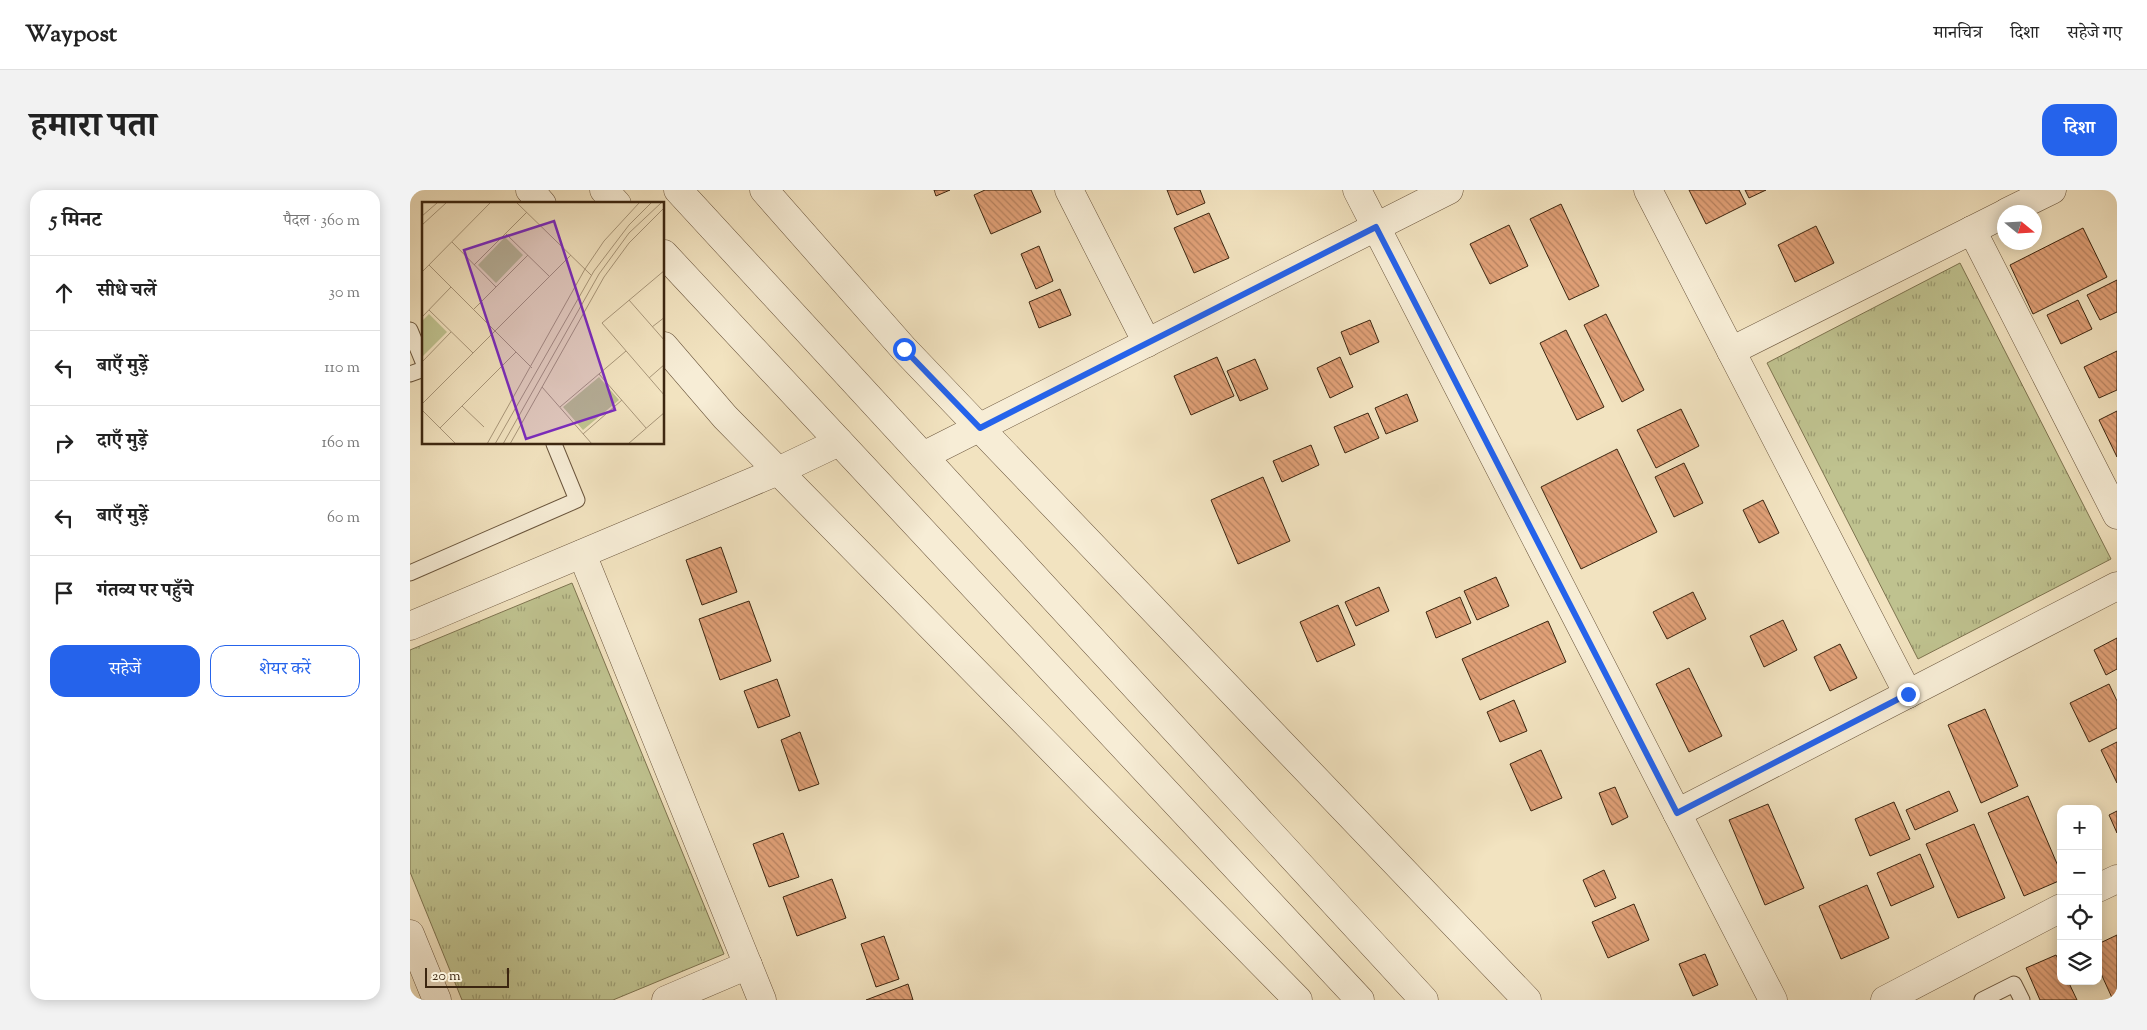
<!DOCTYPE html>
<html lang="hi">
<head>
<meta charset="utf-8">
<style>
  :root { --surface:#fff; --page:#f2f2f2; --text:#222; --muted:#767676; --line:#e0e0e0; --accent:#2563eb }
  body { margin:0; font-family:"Sorts Mill Goudy","Noto Serif Devanagari",serif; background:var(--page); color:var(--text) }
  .controls { position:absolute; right:15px; bottom:15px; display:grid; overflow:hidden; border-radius:10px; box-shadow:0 2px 12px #0003 }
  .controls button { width:45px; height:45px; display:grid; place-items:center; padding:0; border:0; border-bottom:1px solid var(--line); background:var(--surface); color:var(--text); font:25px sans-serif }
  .compass { position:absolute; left:1587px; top:15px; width:45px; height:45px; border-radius:50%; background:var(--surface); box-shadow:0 2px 12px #0003; rotate:108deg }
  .scale { position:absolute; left:15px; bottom:12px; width:84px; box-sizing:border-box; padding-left:5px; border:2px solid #3c2610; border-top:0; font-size:14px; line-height:18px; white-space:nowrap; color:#3c2610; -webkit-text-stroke:4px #f7edd6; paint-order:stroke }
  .stop { position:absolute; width:15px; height:15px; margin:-11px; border:4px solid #2563eb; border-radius:50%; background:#fff }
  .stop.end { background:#2563eb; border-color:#fff; box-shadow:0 1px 5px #0008 }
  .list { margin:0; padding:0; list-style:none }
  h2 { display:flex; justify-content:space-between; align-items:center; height:65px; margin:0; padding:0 20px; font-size:21px }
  h2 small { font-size:16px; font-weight:400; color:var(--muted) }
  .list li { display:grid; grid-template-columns:32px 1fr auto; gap:15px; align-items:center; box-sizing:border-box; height:75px; padding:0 20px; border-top:1px solid var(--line) }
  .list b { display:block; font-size:19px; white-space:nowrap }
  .list em { font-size:16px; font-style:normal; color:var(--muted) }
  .actions { display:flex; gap:10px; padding:15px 20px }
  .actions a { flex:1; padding:11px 0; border:1px solid var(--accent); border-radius:15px; text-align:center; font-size:18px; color:var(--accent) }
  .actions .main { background:var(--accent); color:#fff }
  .icon { flex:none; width:28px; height:28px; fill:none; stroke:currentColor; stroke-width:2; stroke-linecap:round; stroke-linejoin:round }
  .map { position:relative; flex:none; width:1707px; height:810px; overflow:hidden; border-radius:15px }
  header { display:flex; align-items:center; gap:30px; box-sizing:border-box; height:70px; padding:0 25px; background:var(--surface); border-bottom:1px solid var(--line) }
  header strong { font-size:24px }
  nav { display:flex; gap:28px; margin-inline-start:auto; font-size:18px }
  .intro { display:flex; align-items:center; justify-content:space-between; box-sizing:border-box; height:120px; padding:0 30px }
  h1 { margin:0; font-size:35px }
  .button { padding:12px 22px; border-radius:15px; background:var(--accent); color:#fff; font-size:18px; font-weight:700 }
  main { display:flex; gap:30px; padding:0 30px }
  aside { flex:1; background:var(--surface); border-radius:15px; box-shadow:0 2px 12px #0003 }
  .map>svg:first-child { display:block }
  .grass { fill:url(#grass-tufts); stroke:#7e7450 }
  .building { fill:url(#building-back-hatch); stroke:#3c2610 }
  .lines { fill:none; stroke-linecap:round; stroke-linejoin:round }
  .service-casing { stroke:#6a553c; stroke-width:17 }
  .minor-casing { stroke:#6a553c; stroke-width:29 }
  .tertiary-casing { stroke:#6a553c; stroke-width:29 }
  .service { stroke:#f7edd6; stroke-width:15 }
  .minor { stroke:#f7edd6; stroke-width:28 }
  .tertiary { stroke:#f7edd6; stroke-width:28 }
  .route { stroke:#2563eb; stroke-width:6 }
  .inset-road { fill:none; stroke:#a9977a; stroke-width:1 }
  .view { fill:#7b2cbf; fill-opacity:0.15; stroke:#7b2cbf; stroke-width:2.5 }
  .inset-edge { fill:none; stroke:#3c2610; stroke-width:2.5 }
</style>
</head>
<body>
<header>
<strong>Waypost</strong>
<nav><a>मानचित्र</a><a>दिशा</a><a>सहेजे गए</a></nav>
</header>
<div class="intro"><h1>हमारा पता</h1><a class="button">दिशा</a></div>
<main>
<aside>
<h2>5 मिनट<small>पैदल · 360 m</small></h2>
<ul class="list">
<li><svg class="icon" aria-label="ahead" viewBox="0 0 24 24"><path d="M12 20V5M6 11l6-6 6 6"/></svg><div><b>सीधे चलें</b></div><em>30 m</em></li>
<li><svg class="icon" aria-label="left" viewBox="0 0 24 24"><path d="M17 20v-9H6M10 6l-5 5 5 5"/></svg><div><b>बाएँ मुड़ें</b></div><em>110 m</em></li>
<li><svg class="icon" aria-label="right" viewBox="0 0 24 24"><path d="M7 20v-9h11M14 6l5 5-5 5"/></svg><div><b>दाएँ मुड़ें</b></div><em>160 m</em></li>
<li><svg class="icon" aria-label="left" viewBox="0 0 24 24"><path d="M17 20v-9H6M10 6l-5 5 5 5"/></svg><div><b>बाएँ मुड़ें</b></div><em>60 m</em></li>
<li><svg class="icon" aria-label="arrive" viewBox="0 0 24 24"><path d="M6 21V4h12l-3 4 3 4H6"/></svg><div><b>गंतव्य पर पहुँचे</b></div></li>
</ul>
<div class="actions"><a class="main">सहेजें</a><a>शेयर करें</a></div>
</aside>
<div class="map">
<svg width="1707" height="810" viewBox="0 0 1707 810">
  <defs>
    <pattern id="grass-tufts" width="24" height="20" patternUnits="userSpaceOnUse" patternTransform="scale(1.25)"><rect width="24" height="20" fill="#bfc28f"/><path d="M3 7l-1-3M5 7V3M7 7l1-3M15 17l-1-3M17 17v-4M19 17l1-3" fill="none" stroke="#9c9d73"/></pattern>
    <pattern id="building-back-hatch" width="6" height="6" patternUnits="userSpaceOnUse" patternTransform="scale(1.25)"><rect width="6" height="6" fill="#e0a077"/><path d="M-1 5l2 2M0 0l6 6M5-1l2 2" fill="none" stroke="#b78260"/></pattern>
  </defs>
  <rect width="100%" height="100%" fill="#f2e3c0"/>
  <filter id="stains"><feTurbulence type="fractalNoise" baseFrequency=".004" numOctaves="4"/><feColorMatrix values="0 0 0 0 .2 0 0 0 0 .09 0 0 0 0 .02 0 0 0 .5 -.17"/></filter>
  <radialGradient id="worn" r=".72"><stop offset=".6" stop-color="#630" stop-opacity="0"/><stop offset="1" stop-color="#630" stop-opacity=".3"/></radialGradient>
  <g class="grass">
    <polygon points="1550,73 1701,369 1508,469 1357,173"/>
    <polygon points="162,393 314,764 203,810 52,810 0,682 0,460"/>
  </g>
  <g class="building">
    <polygon points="524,0 540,0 526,6"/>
    <polygon points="575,0 621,0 631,22 581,44 564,5"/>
    <polygon points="757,0 790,0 795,13 767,25"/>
    <polygon points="1279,0 1329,0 1336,14 1296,34"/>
    <polygon points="1335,0 1356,0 1339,8"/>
    <polygon points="1151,14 1189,96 1159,110 1120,29"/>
    <polygon points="799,23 819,68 784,83 764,38"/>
    <polygon points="1099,35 1118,76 1080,94 1060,54"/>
    <polygon points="1406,36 1424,73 1385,92 1368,55"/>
    <polygon points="1673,38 1697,87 1623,124 1600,75"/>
    <polygon points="629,56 643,91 626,99 611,64"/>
    <polygon points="1707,90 1707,122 1690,130 1677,105"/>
    <polygon points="650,99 661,125 629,138 619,112"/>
    <polygon points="1668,110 1682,139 1651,154 1637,125"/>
    <polygon points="1196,124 1234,200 1212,212 1174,135"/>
    <polygon points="960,130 969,152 940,165 931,142"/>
    <polygon points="1156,140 1194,217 1167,230 1130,153"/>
    <polygon points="1707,161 1707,200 1689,208 1674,177"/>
    <polygon points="807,167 824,206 781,225 764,186"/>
    <polygon points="930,167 943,197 920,208 907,178"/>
    <polygon points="845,169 858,199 830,211 817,181"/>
    <polygon points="997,204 1008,231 976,244 965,218"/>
    <polygon points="1271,219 1289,256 1246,278 1227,240"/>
    <polygon points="1707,221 1707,267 1689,230"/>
    <polygon points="958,223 969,248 935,263 924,237"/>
    <polygon points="901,255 909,275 872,292 863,271"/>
    <polygon points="1207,259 1247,342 1171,379 1131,297"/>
    <polygon points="1274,273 1293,313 1264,327 1245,287"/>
    <polygon points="853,287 880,351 828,374 801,310"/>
    <polygon points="1353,310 1369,343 1349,353 1333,320"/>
    <polygon points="311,357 327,402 292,415 276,370"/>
    <polygon points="1086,387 1099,416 1067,430 1054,401"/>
    <polygon points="969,397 979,421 946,436 935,412"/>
    <polygon points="1283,402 1296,429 1257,449 1243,422"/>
    <polygon points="1050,407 1061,433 1026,448 1016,422"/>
    <polygon points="339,411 361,471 310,490 289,429"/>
    <polygon points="928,415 945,455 907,472 890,432"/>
    <polygon points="1373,430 1387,460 1354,477 1340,446"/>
    <polygon points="1138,431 1156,472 1070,510 1052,469"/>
    <polygon points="1707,448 1707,479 1696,485 1684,460"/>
    <polygon points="1430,454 1447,488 1420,501 1404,467"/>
    <polygon points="1279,478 1312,546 1279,562 1246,494"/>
    <polygon points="367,489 380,526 348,538 334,501"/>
    <polygon points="1699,494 1707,511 1707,538 1679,552 1660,513"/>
    <polygon points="1104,510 1117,541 1090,552 1077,522"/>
    <polygon points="1575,519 1608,596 1571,613 1538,535"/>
    <polygon points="390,542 409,594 389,601 371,550"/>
    <polygon points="1707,552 1707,593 1691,560"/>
    <polygon points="1131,560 1152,608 1121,621 1100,574"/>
    <polygon points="1205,597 1218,627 1202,635 1189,603"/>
    <polygon points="1539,601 1548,621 1505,640 1496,620"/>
    <polygon points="1618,606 1651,683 1651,690 1614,706 1578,623"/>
    <polygon points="1484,612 1500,649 1460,666 1445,629"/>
    <polygon points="1358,614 1394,698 1355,715 1319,630"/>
    <polygon points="1707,621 1707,643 1699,625"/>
    <polygon points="1564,634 1595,708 1548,728 1516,654"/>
    <polygon points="373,643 389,687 359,697 343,654"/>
    <polygon points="1510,664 1524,697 1481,716 1467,683"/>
    <polygon points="1194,680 1206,708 1185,717 1173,690"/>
    <polygon points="422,689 436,728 387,746 373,707"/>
    <polygon points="1457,695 1479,748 1431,769 1409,716"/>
    <polygon points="1224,714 1239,750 1198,768 1182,732"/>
    <polygon points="1707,745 1707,810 1703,810 1688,777 1688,754"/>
    <polygon points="474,746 489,789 466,797 451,754"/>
    <polygon points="1295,764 1308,795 1283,806 1269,774"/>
    <polygon points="1646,765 1651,775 1651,791 1658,791 1667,810 1630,810 1616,778"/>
    <polygon points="498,794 503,810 456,810"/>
  </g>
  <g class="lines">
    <defs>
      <g id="service">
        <polyline points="0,140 14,174"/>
        <polyline points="0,184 14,179"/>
        <polyline points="0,383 167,310 144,254"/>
        <polyline points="1572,810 1604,794 1612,810"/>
      </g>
      <g id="minor">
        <polyline points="120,0 132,14"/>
        <polyline points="354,0 494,159 1117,810"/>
        <polyline points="659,0 737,153"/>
        <polyline points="947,0 1363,810"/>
        <polyline points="1238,0 1498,504"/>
        <polyline points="1597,22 1642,0"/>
        <polyline points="1562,40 1707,325"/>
        <polyline points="254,156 315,227 888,810"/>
        <polyline points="1321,161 1594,24"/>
        <polyline points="513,266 1039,0"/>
        <polyline points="172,364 352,810"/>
        <polyline points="0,436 368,281 429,252"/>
        <polyline points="1267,623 1707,396"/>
        <polyline points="1688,698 1707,689"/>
        <polyline points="0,744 27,810"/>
        <polyline points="256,810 338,775"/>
        <polyline points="1475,810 1651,718"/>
      </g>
      <g id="tertiary">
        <polyline points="194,0 207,14"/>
        <polyline points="268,0 1014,810"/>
        <polyline points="254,64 950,810"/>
      </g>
    </defs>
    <use href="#service" class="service-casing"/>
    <use href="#minor" class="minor-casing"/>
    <use href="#tertiary" class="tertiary-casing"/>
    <use href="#service" class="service"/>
    <use href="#minor" class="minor"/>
    <use href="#tertiary" class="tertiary"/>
  </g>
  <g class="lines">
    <polyline class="route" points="494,159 570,238 966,37 1267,623 1498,504"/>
  </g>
  <g transform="translate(12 12)">
    <rect width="242" height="242" fill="#f2e3c0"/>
    <path d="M83 35 101 53 74 81 56 63ZM7 112 25 130 0 155V119ZM177 175 197 198 161 228 141 205Z" fill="#bfc28f"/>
    <path class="inset-road" d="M95 1 169 73M0 14 15 1M0 23 24 1M83 31 127 74M30 40 74 85M7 63 110 166M52 63 105 10M243 68 180 121 243 194M0 70 68 1M207 98 243 139M52 107 106 53M7 108 51 151M0 115 29 85M230 125 243 115M0 160 29 130M177 172 224 226M227 176 243 162M120 185 170 242M0 202 149 53M40 204 62 225M138 205 204 149M0 208 34 242M18 226 94 150M161 232 200 198M65 242 163 67 182 39 217 1M73 242 172 69 207 23 229 1M81 242 177 72 207 31 239 1M88 242 182 75 207 41 243 5M206 242 243 210"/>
    <path class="view" d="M132 19 193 208 104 237 42 48Z"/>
    <rect width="242" height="242" class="inset-edge"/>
  </g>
  <rect width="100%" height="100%" filter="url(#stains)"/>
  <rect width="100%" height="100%" fill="url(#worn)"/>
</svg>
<div class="controls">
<button>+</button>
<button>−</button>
<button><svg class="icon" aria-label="locate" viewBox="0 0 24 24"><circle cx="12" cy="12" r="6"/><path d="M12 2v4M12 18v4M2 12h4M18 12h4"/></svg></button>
<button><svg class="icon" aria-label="layers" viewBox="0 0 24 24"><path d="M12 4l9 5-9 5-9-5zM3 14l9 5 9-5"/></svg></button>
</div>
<svg class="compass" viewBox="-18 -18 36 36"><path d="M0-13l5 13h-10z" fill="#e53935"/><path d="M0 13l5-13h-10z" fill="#767676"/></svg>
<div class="scale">20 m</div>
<div class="stop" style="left:494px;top:159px"></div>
<div class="stop end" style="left:1498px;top:504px"></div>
</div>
</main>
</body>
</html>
